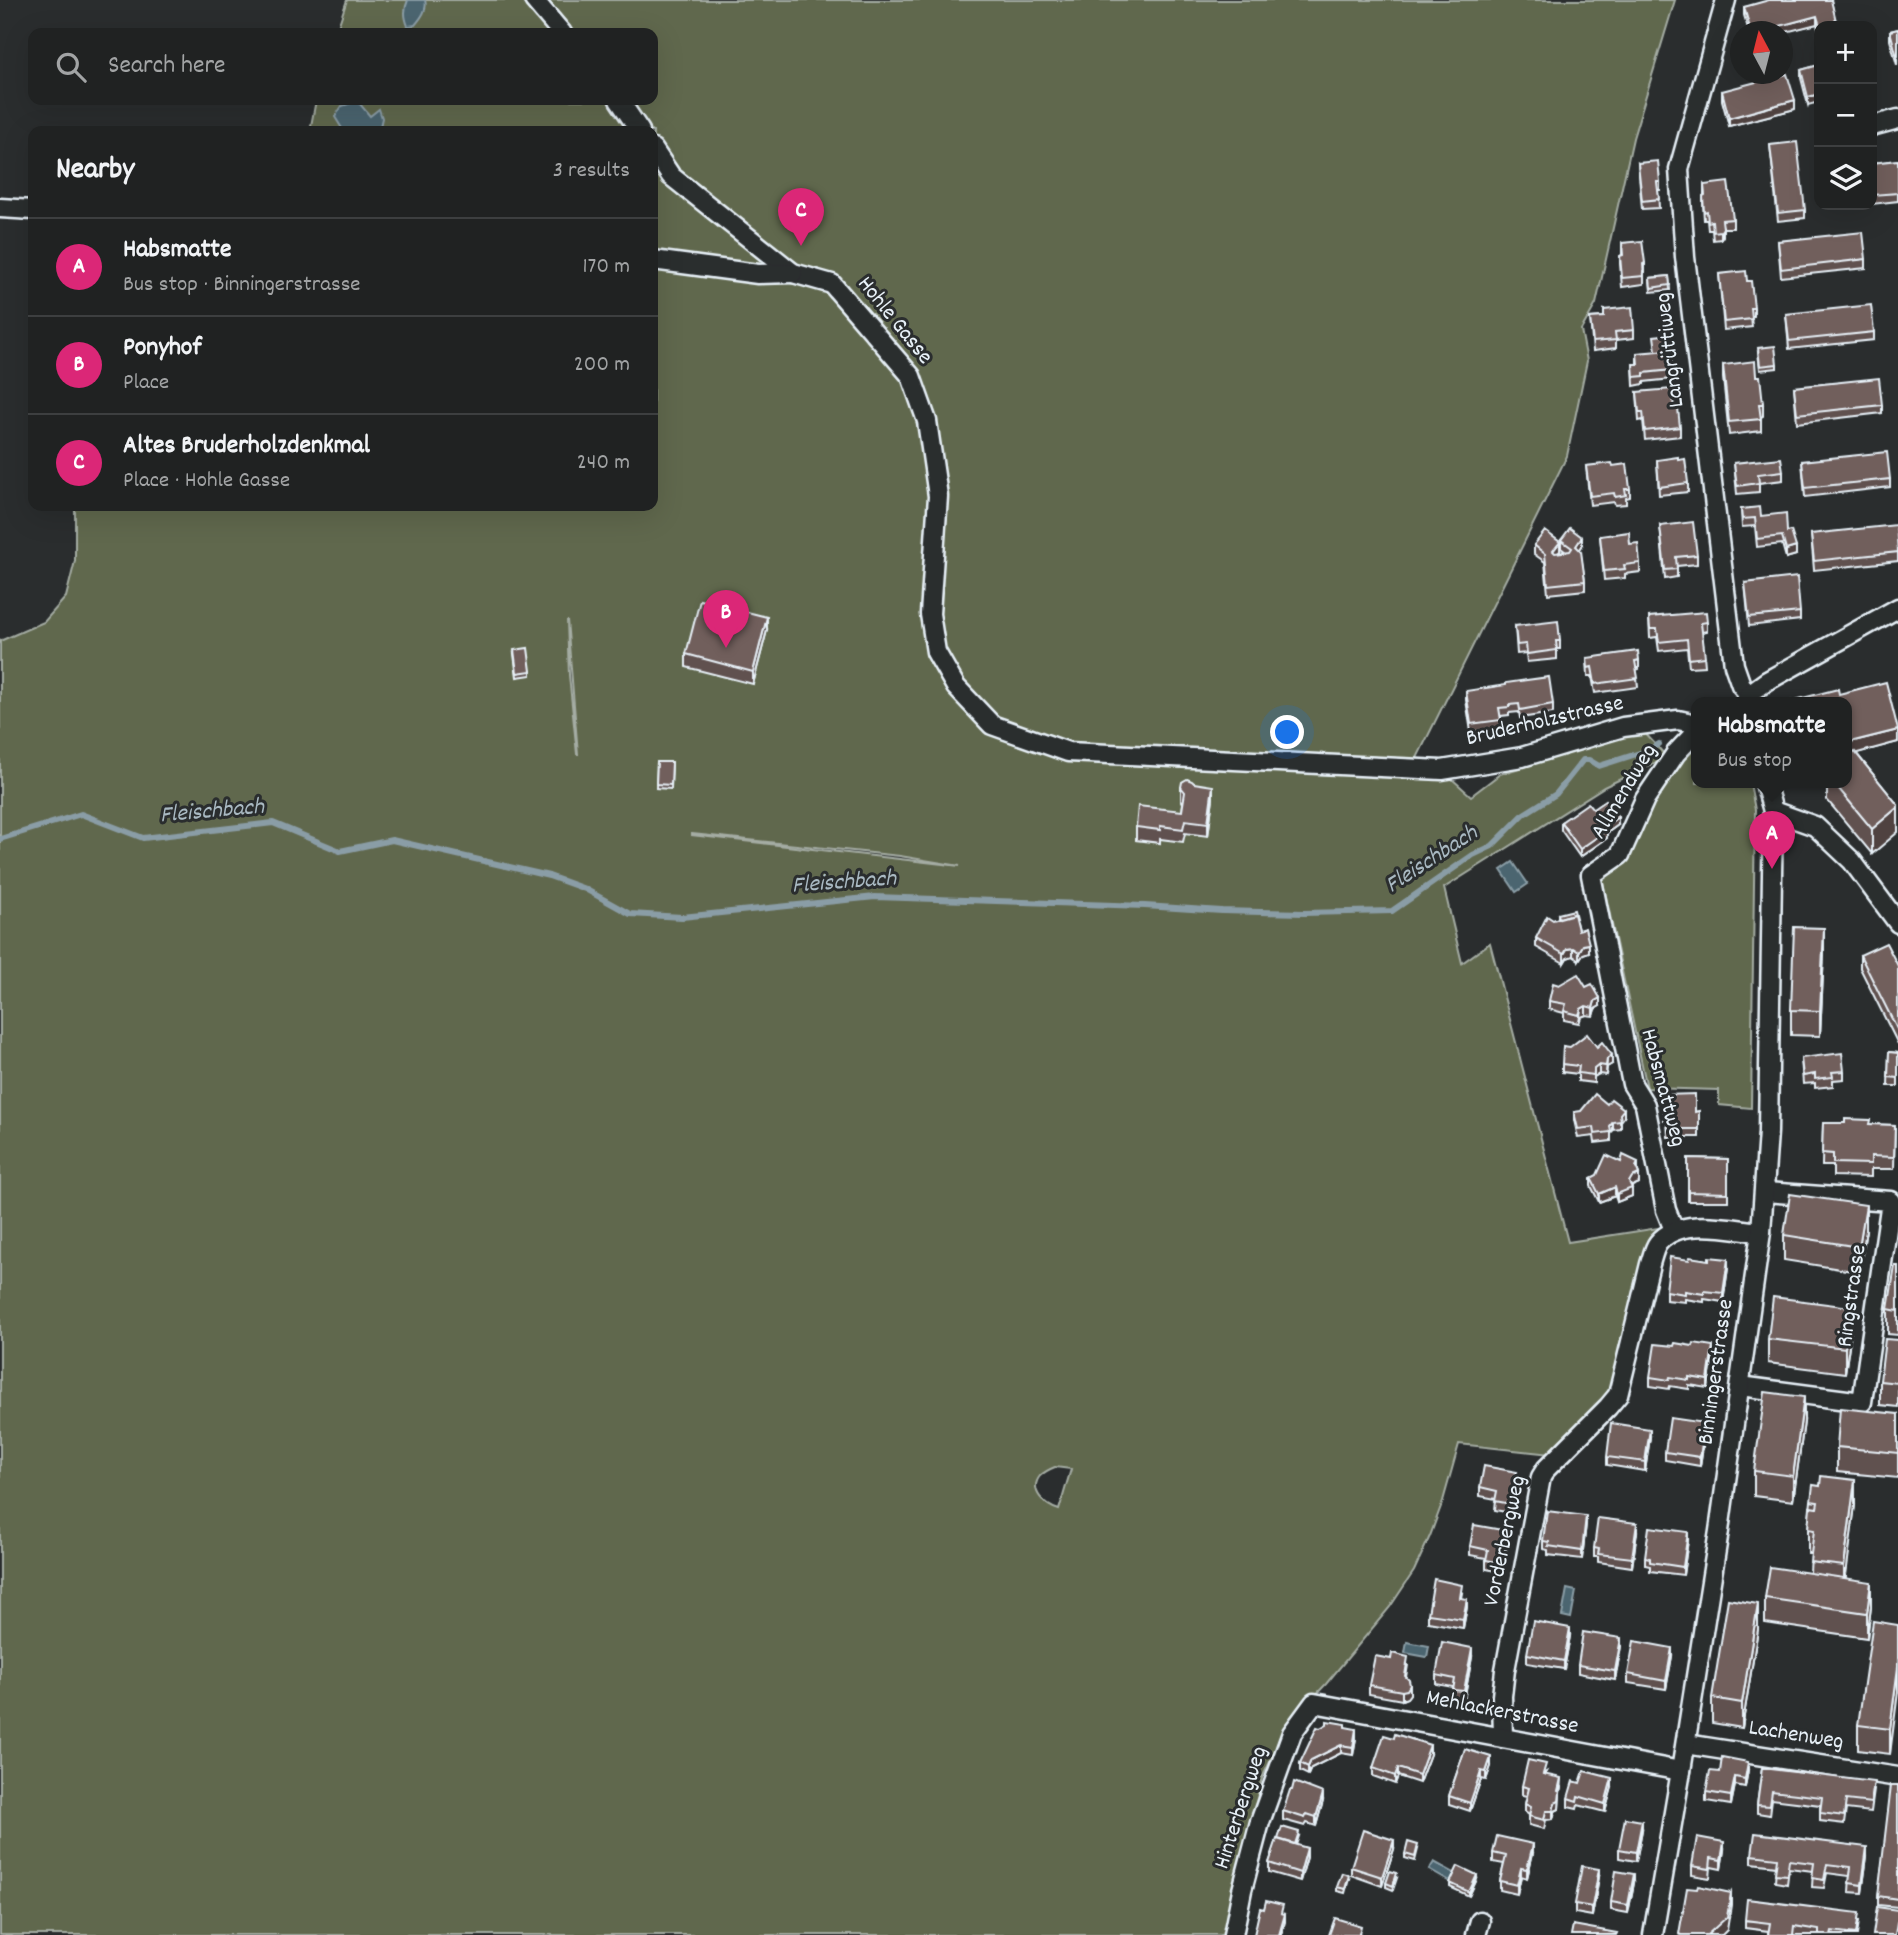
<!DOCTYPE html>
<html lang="en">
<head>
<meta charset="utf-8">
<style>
  :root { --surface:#202222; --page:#282a2a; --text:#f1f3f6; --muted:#a2a4a5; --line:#3d3f40; --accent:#db2777 }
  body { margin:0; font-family:Dekko,sans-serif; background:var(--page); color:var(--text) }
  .controls { position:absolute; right:21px; top:21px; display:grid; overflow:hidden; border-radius:14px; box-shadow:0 7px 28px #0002 }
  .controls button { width:63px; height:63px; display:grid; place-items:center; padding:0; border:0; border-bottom:2px solid var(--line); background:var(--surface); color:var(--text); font:35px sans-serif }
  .compass { position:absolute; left:1730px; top:21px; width:63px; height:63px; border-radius:50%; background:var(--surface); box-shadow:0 7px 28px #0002; rotate:353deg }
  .you { position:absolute; left:1288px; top:733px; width:24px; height:24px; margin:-18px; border:5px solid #fff; border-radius:50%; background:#1a73e8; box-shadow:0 0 0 10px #1a73e833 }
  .badge { display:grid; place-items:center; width:46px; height:46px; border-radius:50%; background:var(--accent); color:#fff; font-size:23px; font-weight:700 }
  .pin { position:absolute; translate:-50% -58px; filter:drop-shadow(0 2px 4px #0008) }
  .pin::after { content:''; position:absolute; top:37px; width:24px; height:21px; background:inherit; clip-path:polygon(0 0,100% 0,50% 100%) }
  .popup { position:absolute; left:1691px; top:697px; width:161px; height:91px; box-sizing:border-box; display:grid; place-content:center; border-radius:14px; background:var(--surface); filter:drop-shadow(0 2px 5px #0005); font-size:23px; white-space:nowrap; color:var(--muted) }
  .popup b { font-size:26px; color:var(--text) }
  .popup::after { content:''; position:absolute; left:50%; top:100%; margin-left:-14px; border:14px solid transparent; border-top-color:var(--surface) }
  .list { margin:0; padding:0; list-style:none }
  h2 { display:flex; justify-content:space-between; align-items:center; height:91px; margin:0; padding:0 28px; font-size:30px }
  h2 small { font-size:23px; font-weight:400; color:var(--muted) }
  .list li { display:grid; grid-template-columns:46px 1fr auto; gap:21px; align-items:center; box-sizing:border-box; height:98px; padding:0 28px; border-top:2px solid var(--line) }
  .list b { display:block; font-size:26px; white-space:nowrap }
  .list p { margin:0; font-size:23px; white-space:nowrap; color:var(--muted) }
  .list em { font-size:23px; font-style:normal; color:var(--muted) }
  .icon { flex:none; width:38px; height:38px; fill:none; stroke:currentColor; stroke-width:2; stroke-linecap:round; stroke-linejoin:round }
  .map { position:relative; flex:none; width:1898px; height:1935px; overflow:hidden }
  .search { position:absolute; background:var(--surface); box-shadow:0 7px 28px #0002; left:28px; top:28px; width:630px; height:77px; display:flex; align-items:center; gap:18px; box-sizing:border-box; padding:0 24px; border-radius:14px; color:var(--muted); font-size:26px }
  .panel { position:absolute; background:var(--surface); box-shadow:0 7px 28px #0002; left:28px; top:126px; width:630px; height:385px; border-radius:14px }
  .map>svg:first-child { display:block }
  .green { fill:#61674e; stroke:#a4aca3; stroke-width:2; fill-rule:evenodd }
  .water { fill:#4b6570; stroke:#8a9da6; stroke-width:2 }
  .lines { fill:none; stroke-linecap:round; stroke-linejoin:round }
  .stream { stroke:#8a9da6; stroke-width:6 }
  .street-casing { stroke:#e8f1f8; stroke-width:23 }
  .street { stroke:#2a2d2e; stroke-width:18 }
  .wall { fill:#61514f; stroke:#e8f1f8; stroke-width:2 }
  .shaded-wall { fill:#4f4240; stroke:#e8f1f8; stroke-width:2 }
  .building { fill:#715e5c; stroke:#e8f1f8; stroke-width:2 }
  .labels { text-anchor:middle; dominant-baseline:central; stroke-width:6; stroke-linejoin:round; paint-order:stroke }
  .street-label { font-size:23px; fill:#e8f1f8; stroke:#2a2d2e }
  .water-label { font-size:24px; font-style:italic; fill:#a9b9c2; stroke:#2a2d2e }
</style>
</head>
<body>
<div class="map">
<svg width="1898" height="1935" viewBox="0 0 1898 1935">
  <rect width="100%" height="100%" fill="#2a2d2e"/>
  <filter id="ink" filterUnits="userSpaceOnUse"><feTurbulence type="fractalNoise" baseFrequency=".0143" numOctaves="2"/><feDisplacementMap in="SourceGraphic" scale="14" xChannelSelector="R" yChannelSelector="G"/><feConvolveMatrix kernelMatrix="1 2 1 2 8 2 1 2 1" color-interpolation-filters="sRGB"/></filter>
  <g filter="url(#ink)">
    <g class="green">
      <path d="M347 0H1675L1633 138 1596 304 1581 330 1587 361 1567 456 1412 768 1442 770 1471 796 1500 774 1642 730 1667 757 1604 787 1444 888 1462 963 1490 943 1568 1242 1658 1228 1642 1260 1621 1365 1608 1398 1551 1454 1459 1444 1443 1501 1430 1536 1414 1571 1390 1607 1326 1684 1289 1723 1262 1778 1223 1935H0V641L44 622 66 597 75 561V506H653V131H310L316 100H653V33H336ZM567 620 578 754H577L569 675ZM692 834 900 856 960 866 692 835ZM1055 1467 1071 1469 1059 1510C1046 1506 1028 1491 1040 1476 1044 1472 1050 1469 1055 1467Z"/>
      <polygon points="1697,743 1697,783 1750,783 1755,810 1751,1108 1719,1105 1719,1090 1647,1088 1601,873 1681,754"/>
    </g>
    <g class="water">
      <path d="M408 0H425C428 9 421 18 415 25L408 26C404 16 404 9 408 0Z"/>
      <polygon points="355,102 360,104 370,116 379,109 382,118 379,131 343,130 335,117 342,106"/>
      <polygon points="1513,862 1528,884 1516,892 1501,870"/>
      <polygon points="1567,1589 1576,1591 1571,1618 1562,1616"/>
      <polygon points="1407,1642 1429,1646 1427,1657 1405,1653"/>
      <polygon points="1434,1862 1456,1874 1452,1883 1429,1870"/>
    </g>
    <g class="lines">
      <polyline class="stream" points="0,839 81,814 143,838 273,823 340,851 392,840 549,876 585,889 630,914 682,917 875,897 1145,906 1222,911 1304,913 1392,911 1473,855 1492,846 1524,814 1556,794 1583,760 1589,760 1599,766 1649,750 1659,744"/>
      <defs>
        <g id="street">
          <polyline points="534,0 562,33"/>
          <polyline points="1726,0 1679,169 1685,257 1734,665 1741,685 1749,694"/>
          <polyline points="619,100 640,131"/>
          <polyline points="1872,126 1898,119"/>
          <polyline points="653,149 671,176 793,273 832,284 911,376 927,421 938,496 930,614 936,652 956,687 992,725 1068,752 1442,770 1522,757 1623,727 1678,720 1697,724"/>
          <polyline points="0,208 33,210"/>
          <polyline points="653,260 758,274 793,273"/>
          <polyline points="1745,703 1749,694 1767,681 1898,608"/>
          <polyline points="1773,811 1815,826 1852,861 1898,923"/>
          <polyline points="1674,1230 1666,1210 1645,1105 1632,1084 1591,875 1620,855 1645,799 1676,753 1697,731"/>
          <polyline points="1740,1386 1862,1402 1891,1201 1765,1192"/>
          <path d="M1503 1738 1502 1696 1505 1670 1541 1477 1546 1469 1608 1407 1618 1395 1650 1264C1652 1258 1654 1248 1658 1243 1680 1216 1730 1229 1761 1232"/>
          <polyline points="1686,1744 1898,1777"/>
          <polyline points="1233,1935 1242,1890 1260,1822 1292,1733 1314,1703 1681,1771"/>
          <polyline points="1476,1935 1480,1921"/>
          <polyline points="1653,1935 1681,1771 1719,1531 1761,1232 1768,1132 1773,811 1765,783"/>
        </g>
      </defs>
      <use href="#street" class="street-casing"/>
      <use href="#street" class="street"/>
    </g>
    <g class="wall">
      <polygon points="1831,0 1836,26 1819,26 1819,32 1817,24 1782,32 1749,32 1744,15 1744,7"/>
      <polygon points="1898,29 1897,65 1890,40 1890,31"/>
      <polygon points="1819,65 1808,105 1801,78 1801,70"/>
      <polygon points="1722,91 1795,109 1729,126 1722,100"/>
      <polygon points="1770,145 1805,210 1805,218 1778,221"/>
      <polygon points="1898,160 1898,201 1872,204 1872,163"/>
      <polygon points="1638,163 1660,182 1660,190 1658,190 1659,208 1642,209"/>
      <polygon points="1704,185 1733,219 1733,228 1723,228 1723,236 1721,239 1713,240 1712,230 1708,230 1707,220 1704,220 1703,204 1703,196 1704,195"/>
      <polygon points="1842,205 1863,205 1843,207"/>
      <polygon points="1778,241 1866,259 1866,268 1781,277"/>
      <polygon points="1622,243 1645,263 1645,272 1644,272 1644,284 1622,287 1620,264 1620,256 1622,255"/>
      <polygon points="1719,274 1747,281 1754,308 1754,316 1751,317 1752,327 1724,330"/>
      <polygon points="1669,276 1670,290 1651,292 1650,278"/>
      <polygon points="1604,310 1634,330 1634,338 1616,340 1616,348 1593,351 1590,318 1604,317"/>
      <polygon points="1786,314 1874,332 1874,340 1789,349"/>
      <polygon points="1758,352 1777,364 1777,368 1760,370"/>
      <polygon points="1637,353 1674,354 1674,358 1671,358 1672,379 1644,382 1644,384 1634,386 1633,364 1637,364"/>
      <polygon points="1723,365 1756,376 1763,404 1763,416 1761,417 1761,431 1729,435 1723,378"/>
      <polygon points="1794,387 1882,405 1882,413 1797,423"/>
      <polygon points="1637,392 1674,408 1680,427 1680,436 1645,440 1643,420 1639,421"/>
      <polygon points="1657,460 1678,460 1688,483 1688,492 1659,495"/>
      <polygon points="1802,461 1890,479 1890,487 1805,497"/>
      <polygon points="1734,463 1783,471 1783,480 1759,483 1759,492 1737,494"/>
      <polygon points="1586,466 1613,466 1630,489 1630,497 1626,498 1626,504 1615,505 1614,502 1590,505"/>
      <polygon points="1741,509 1761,516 1787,532 1796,555 1786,558 1782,544 1757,547 1755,526 1742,527"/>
      <polygon points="1660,526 1697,555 1697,564 1677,566 1677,577 1665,579"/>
      <polygon points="1811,534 1898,548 1898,561 1814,570"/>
      <polygon points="1600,536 1630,544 1640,563 1640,572 1625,574 1625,578 1604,580"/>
      <polygon points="1561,540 1582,546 1580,549 1585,581 1585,590 1548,594 1545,562 1534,554 1534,545 1560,551 1558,552 1566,552 1561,548"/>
      <polygon points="1745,583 1800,612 1800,620 1749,626"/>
      <polygon points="1649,617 1707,622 1707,631 1702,632 1705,666 1689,667 1687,648 1659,651 1657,637 1650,638"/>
      <polygon points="1515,626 1560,641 1560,649 1557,649 1557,659 1527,662 1526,653 1517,654"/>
      <polygon points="767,630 753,684 686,667 686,654"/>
      <polygon points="514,654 531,671 531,675 517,677"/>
      <polygon points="1587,658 1639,669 1636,669 1638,687 1595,693 1592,676 1588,676"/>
      <polygon points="1466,691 1553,704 1553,713 1520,718 1519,712 1509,713 1509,715 1501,716 1501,728 1471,732 1466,700"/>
      <polygon points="1839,694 1898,730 1898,742 1856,753 1898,805 1872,854 1827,800 1827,783 1847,783 1852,754 1850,755 1849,749 1847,750 1847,703"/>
      <polygon points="657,762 672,762 671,789 656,788"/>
      <polygon points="1194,783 1213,798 1208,836 1185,833 1183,842 1160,839 1160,843 1136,840 1136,827 1182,811 1183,803 1181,799 1181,787"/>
      <polygon points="1593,809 1618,825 1607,833 1607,838 1580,857 1561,830 1561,822"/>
      <polygon points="1558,914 1576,922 1578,930 1589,952 1583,954 1579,960 1573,956 1567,958 1564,963 1536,947 1536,938 1553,920 1558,918"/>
      <polygon points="1824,953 1820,1036 1791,1035 1791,1010"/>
      <polygon points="1860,955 1898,966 1898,1044 1860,968"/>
      <polygon points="1559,985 1586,987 1600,1006 1595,1009 1593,1016 1586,1015 1581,1017 1579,1023 1564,1020 1564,1013 1549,1009 1549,1001"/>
      <polygon points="1597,1047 1612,1064 1607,1067 1606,1075 1599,1074 1594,1077 1594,1083 1578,1081 1578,1074 1562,1072 1562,1064"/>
      <polygon points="1889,1052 1898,1053 1898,1086 1888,1086"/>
      <polygon points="1801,1058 1844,1071 1844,1079 1833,1080 1833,1086 1815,1088 1815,1083 1803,1084"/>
      <polygon points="1664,1095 1695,1112 1699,1111 1699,1137 1668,1137 1667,1120 1664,1120"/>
      <polygon points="1574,1112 1624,1117 1621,1121 1621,1129 1613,1130 1611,1134 1611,1141 1595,1143 1594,1136 1578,1138 1574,1120"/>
      <polygon points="1823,1123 1895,1125 1894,1169 1871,1169 1871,1177 1833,1176 1833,1166 1822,1166"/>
      <polygon points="1688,1158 1728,1159 1728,1201 1688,1201"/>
      <polygon points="1638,1170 1639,1183 1632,1186 1632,1196 1617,1202 1615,1196 1599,1202 1591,1186 1591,1178"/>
      <polygon points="1866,1230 1859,1272 1784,1260 1784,1235"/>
      <polygon points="1898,1266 1898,1335 1888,1334 1888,1309"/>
      <polygon points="1728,1268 1723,1302 1704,1299 1704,1302 1685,1299 1685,1302 1666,1300 1666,1291"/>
      <polygon points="1851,1332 1845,1373 1768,1363 1768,1339"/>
      <polygon points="1898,1340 1898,1407 1880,1405 1880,1381"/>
      <polygon points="1713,1354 1708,1388 1689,1385 1689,1389 1670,1386 1669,1389 1650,1386 1650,1377"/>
      <polygon points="1898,1414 1898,1478 1837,1472 1837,1447"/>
      <polygon points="1804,1422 1793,1501 1754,1496 1754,1471"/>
      <polygon points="1705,1432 1700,1466 1665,1460 1665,1452"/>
      <polygon points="1650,1437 1645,1471 1607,1465 1607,1457"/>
      <polygon points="1517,1481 1511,1513 1495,1510 1496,1499 1480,1496 1480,1487"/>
      <polygon points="1811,1501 1855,1505 1845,1578 1871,1607 1867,1638 1765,1623 1765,1598 1810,1573 1811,1554 1808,1554 1808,1529"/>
      <polygon points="1586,1524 1582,1559 1548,1555 1548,1550 1543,1549 1543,1541"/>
      <polygon points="1637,1532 1632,1567 1598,1562 1598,1557 1594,1557 1594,1548"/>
      <polygon points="1508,1540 1502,1572 1486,1569 1486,1558 1470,1555 1470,1546"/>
      <polygon points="1688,1540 1683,1575 1650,1571 1650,1566 1645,1565 1645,1557"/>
      <polygon points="1462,1593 1461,1598 1467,1607 1463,1628 1428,1622 1428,1614"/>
      <polygon points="1898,1625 1890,1754 1858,1750 1858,1725"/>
      <polygon points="1758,1629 1742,1728 1712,1723 1712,1698"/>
      <polygon points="1570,1636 1564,1669 1527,1663 1527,1654"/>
      <polygon points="1621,1646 1615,1680 1578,1673 1578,1665"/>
      <polygon points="1672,1656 1666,1689 1628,1683 1628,1674"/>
      <polygon points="1472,1657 1464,1700 1453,1698 1453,1687 1436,1684 1436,1675"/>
      <polygon points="1391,1659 1408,1665 1406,1677 1410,1694 1407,1698 1402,1700 1369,1694 1369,1685"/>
      <polygon points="1345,1727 1356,1738 1353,1755 1341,1753 1311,1768 1308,1775 1300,1771 1300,1763 1320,1728"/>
      <polygon points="1465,1749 1491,1766 1486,1780 1481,1779 1470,1811 1449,1804 1449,1796"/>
      <polygon points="1430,1754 1419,1783 1398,1776 1395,1784 1373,1776 1373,1768"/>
      <polygon points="1762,1768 1874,1790 1871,1812 1846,1809 1844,1824 1820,1821 1820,1805 1772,1799 1770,1815 1757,1813 1757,1805"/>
      <polygon points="1748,1770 1745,1787 1735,1785 1731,1805 1706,1801 1706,1792 1720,1772"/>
      <polygon points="1546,1772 1545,1774 1561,1787 1560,1793 1559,1809 1555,1811 1553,1819 1546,1820 1544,1829 1529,1825 1529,1815 1525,1812 1525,1804 1527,1796 1522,1795 1522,1786"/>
      <polygon points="1580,1783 1612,1787 1605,1812 1578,1805 1577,1809 1568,1807 1568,1798"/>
      <polygon points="1898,1785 1898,1907 1878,1905 1878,1896"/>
      <polygon points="1323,1801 1316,1826 1307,1823 1305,1826 1283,1820 1283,1811"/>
      <polygon points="1642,1830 1636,1861 1619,1858 1619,1849"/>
      <polygon points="1299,1836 1296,1845 1307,1857 1300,1881 1269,1872 1269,1863 1278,1839"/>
      <polygon points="1394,1849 1382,1886 1351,1875 1351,1867"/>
      <polygon points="1418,1849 1415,1861 1405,1858 1405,1854"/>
      <polygon points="1724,1850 1721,1869 1711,1867 1710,1878 1692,1875 1692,1866"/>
      <polygon points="1493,1853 1533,1853 1527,1878 1521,1876 1517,1894 1500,1890 1500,1881 1504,1864 1493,1862"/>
      <polygon points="1752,1855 1867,1856 1862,1893 1849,1892 1850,1876 1827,1873 1824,1888 1812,1887 1813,1871 1789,1868 1787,1884 1775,1882 1776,1866 1752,1863"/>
      <polygon points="1599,1877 1592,1916 1575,1913 1575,1904"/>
      <polygon points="1397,1878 1393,1890 1386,1887 1386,1883"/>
      <polygon points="1349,1879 1345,1893 1337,1891 1337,1887"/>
      <polygon points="1477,1879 1469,1896 1450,1887 1450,1883"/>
      <polygon points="1634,1883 1628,1913 1611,1910 1611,1902"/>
      <polygon points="1745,1920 1859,1921 1857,1935 1768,1935 1768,1931 1745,1928"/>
    </g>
    <g class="shaded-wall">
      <polygon points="1817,16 1817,24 1782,33 1782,32 1757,32"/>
      <polygon points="1836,21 1836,26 1820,26"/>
      <polygon points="1819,94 1819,102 1808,105 1808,97"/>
      <polygon points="1795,100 1795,109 1729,126 1729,118"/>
      <polygon points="1723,228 1723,236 1721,239 1721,231"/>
      <polygon points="1582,537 1582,546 1576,555 1576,546"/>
      <polygon points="1560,542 1560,551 1553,559 1553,551"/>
      <polygon points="1796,547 1796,555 1786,558 1786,550"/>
      <polygon points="767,617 767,630 753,684 753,672"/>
      <polygon points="1639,660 1639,669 1635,670 1635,661"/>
      <polygon points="1898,730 1898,742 1850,755 1850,742"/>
      <polygon points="1849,736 1849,749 1847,750 1847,737"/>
      <polygon points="1213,786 1213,798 1208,836 1208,823"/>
      <polygon points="1898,807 1898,832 1872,854 1872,829"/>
      <polygon points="1618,817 1618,825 1607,833 1607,838 1580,857 1580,849 1605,826"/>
      <polygon points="1824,928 1824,953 1820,1036 1820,1011"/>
      <polygon points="1589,944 1589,952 1583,954 1579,960 1579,952 1583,945"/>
      <polygon points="1573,948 1573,956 1567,958 1564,963 1564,954 1567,949"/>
      <polygon points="1600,998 1600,1006 1595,1009 1593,1016 1593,1008 1595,1001"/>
      <polygon points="1586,1006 1586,1015 1581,1017 1579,1023 1581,1009"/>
      <polygon points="1612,1055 1612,1064 1607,1067 1606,1075 1607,1059"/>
      <polygon points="1599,1065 1599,1074 1594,1077 1594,1083 1594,1069"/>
      <polygon points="1624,1109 1624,1117 1620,1122 1620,1114"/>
      <polygon points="1613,1122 1613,1130 1611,1134 1610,1126"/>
      <polygon points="1638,1162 1638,1170 1636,1176 1639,1174 1639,1183 1632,1186 1630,1188 1632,1188 1632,1196 1617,1202 1617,1194 1629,1182"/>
      <polygon points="1615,1187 1615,1196 1599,1202 1599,1194"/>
      <polygon points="1866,1205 1866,1230 1859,1272 1859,1247"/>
      <polygon points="1728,1259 1728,1268 1723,1302 1723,1293"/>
      <polygon points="1851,1307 1851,1332 1845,1373 1845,1348"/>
      <polygon points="1713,1346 1713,1354 1708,1388 1708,1380"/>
      <polygon points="1804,1397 1804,1422 1793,1501 1793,1476"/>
      <polygon points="1705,1423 1705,1432 1700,1466 1700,1457"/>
      <polygon points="1650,1429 1650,1437 1645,1471 1645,1462"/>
      <polygon points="1517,1472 1517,1481 1511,1513 1511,1504"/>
      <polygon points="1855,1480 1855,1505 1844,1591 1844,1566"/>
      <polygon points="1586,1516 1586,1524 1582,1559 1582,1551"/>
      <polygon points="1637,1523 1637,1532 1632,1567 1632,1558"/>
      <polygon points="1508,1531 1508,1540 1502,1572 1502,1563"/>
      <polygon points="1688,1532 1688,1540 1683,1575 1683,1567"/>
      <polygon points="1871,1582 1871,1607 1867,1638 1867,1613"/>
      <polygon points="1467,1599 1467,1607 1463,1628 1463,1619"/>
      <polygon points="1758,1604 1758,1629 1742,1728 1742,1703"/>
      <polygon points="1570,1628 1570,1636 1564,1669 1564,1661"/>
      <polygon points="1621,1638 1621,1646 1615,1680 1615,1671"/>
      <polygon points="1472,1648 1472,1657 1464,1700 1464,1691"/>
      <polygon points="1672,1648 1672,1656 1666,1689 1666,1681"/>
      <polygon points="1898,1667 1898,1692 1890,1754 1890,1729"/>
      <polygon points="1410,1685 1410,1694 1407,1698 1402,1700 1402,1691"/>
      <polygon points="1356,1729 1356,1738 1353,1755 1353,1747"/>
      <polygon points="1341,1745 1341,1753 1311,1768 1308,1775 1308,1767 1311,1760"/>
      <polygon points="1430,1745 1430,1754 1419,1783 1419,1775"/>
      <polygon points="1491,1757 1491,1766 1486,1780 1486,1772"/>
      <polygon points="1748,1762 1748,1770 1745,1787 1745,1779"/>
      <polygon points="1398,1768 1398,1776 1395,1784 1395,1776"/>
      <polygon points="1481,1771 1481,1779 1470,1811 1470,1803"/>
      <polygon points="1735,1777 1735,1785 1731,1805 1731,1796"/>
      <polygon points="1561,1778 1559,1809 1555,1811 1553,1819 1553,1811"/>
      <polygon points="1612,1778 1612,1787 1605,1812 1605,1804"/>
      <polygon points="1323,1793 1323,1801 1316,1826 1316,1817"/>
      <polygon points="1642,1821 1642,1830 1636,1861 1636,1852"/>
      <polygon points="1394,1840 1394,1849 1382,1886 1382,1877"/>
      <polygon points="1724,1842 1724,1850 1721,1869 1721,1860"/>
      <polygon points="1533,1844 1533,1853 1527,1878 1527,1869"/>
      <polygon points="1867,1847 1867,1856 1862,1893 1862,1885"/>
      <polygon points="1307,1848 1307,1857 1300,1881 1300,1873"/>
      <polygon points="1521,1868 1521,1876 1517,1894 1517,1885"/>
      <polygon points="1599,1869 1599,1877 1592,1916 1592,1907"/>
      <polygon points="1634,1874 1634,1883 1628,1913 1628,1905"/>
      <polygon points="1477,1875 1477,1879 1469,1896 1469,1892"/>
      <polygon points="1731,1893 1731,1905 1727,1930 1722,1935 1707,1935"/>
      <polygon points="1285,1914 1285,1922 1281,1935 1279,1935"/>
    </g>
    <g class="building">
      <polygon points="1769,0 1831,0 1836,21 1820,26 1817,16 1757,32 1751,32 1744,7"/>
      <polygon points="1898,29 1898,56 1897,57 1890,31"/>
      <polygon points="1819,65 1819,94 1808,97 1801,70"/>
      <polygon points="1787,74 1795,100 1729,118 1722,91"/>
      <polygon points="1797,142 1805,210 1778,213 1770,145"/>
      <polygon points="1898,160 1898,193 1872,195 1872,163"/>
      <polygon points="1658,161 1660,182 1657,182 1659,199 1642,201 1638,163"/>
      <polygon points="1728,182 1733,219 1722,220 1723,228 1721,231 1713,232 1712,221 1708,222 1707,211 1704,212 1703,196 1705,195 1704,185"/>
      <polygon points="1863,232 1866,259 1781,269 1778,241"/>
      <polygon points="1642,241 1645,263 1643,264 1644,276 1622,278 1620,256 1623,255 1622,243"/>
      <polygon points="1746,271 1747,281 1751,281 1754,308 1751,308 1752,319 1724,322 1719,274"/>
      <polygon points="1669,276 1670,285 1651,288 1650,278"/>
      <polygon points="1871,305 1874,332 1789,341 1786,314"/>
      <polygon points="1632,307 1634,330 1615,332 1616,340 1593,342 1590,318 1604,317 1604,310"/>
      <polygon points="1672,334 1674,354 1670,354 1670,350 1656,351 1654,336"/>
      <polygon points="1775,346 1777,364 1760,366 1758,348"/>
      <polygon points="1670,350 1672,370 1644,373 1644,376 1634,377 1633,364 1638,364 1637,353"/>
      <polygon points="1755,361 1756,376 1760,376 1763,404 1759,404 1761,419 1729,422 1723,365"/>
      <polygon points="1879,378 1882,405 1797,414 1794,387"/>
      <polygon points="1672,389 1674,408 1678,408 1680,427 1645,431 1643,412 1639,412 1637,392"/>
      <polygon points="1887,452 1890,479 1805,488 1802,461"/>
      <polygon points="1678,457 1678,460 1685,459 1688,483 1659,487 1657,460"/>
      <polygon points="1781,458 1783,471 1758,474 1759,483 1737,486 1734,463"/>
      <polygon points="1612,463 1613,466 1627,464 1630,489 1625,489 1626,495 1615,497 1614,493 1590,496 1586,466"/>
      <polygon points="1760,507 1761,516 1786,513 1787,532 1791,531 1796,547 1786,550 1782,536 1757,539 1755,518 1742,519 1741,509"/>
      <polygon points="1693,522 1697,555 1676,557 1677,569 1665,570 1660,526"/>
      <polygon points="1896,525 1898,552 1814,561 1811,534"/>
      <polygon points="1570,528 1582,537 1576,546 1581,551 1585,581 1548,585 1545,554 1534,545 1545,531 1560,542 1553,551 1555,553 1570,551 1572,548 1561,540"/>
      <polygon points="1629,532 1630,544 1638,543 1640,563 1624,565 1625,569 1604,571 1600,536"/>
      <polygon points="1797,577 1800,612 1749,617 1745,583"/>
      <polygon points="700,600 767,617 753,672 686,654"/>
      <polygon points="1706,612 1707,622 1701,623 1705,657 1689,659 1687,639 1659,642 1657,629 1650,629 1649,617"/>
      <polygon points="1558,621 1560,641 1556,641 1557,650 1527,654 1526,644 1517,645 1515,626"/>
      <polygon points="528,648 531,671 517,673 514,650"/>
      <polygon points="1638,651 1639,660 1635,661 1638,678 1595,684 1592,667 1588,668 1587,658"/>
      <polygon points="1549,677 1553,704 1520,710 1519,704 1509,705 1509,707 1499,708 1501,720 1471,724 1466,691 1506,685 1506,683"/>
      <polygon points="1886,682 1898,730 1850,742 1849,736 1847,737 1847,703 1787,702 1838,689 1839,694"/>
      <polygon points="1855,752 1898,805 1898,807 1872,829 1834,783 1847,783 1847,758"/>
      <polygon points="657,762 672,762 671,785 656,784"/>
      <polygon points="1187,779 1192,781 1194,783 1213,786 1208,823 1185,820 1183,829 1160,826 1160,830 1136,827 1138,806 1182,811 1185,792 1181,787 1182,782"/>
      <polygon points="1606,800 1618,817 1605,826 1607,830 1580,849 1561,822 1588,803 1593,809"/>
      <polygon points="1574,910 1576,918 1575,918 1574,914 1559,918 1558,914"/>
      <polygon points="1574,914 1578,930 1585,928 1589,944 1583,945 1579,952 1573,948 1567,949 1564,954 1536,938 1547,916 1553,920"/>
      <polygon points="1794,927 1824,928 1820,1011 1791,1010"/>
      <polygon points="1886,943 1898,966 1898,1031 1860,955"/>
      <polygon points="1578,974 1586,987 1592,984 1600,998 1595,1001 1593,1008 1586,1006 1581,1009 1579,1015 1564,1011 1566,1004 1549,1001 1553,983 1559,985"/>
      <polygon points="1587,1034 1597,1047 1602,1042 1612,1055 1607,1059 1606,1066 1599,1065 1594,1069 1594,1075 1578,1073 1579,1066 1562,1064 1563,1046 1570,1047"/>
      <polygon points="1889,1052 1898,1053 1898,1078 1888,1077"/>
      <polygon points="1842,1053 1844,1071 1832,1072 1833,1077 1815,1079 1815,1074 1803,1076 1801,1058"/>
      <polygon points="1595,1094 1607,1104 1611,1099 1624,1109 1620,1114 1621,1121 1613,1122 1610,1126 1611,1132 1595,1134 1594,1127 1578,1129 1574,1112 1581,1111"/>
      <polygon points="1695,1094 1695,1112 1699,1111 1699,1129 1668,1129 1667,1112 1664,1112 1664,1095"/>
      <polygon points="1845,1119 1870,1120 1869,1124 1895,1125 1894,1157 1871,1156 1871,1164 1833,1163 1833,1154 1822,1153 1823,1123 1845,1123"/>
      <polygon points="1606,1155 1621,1162 1623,1155 1638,1162 1636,1167 1639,1174 1632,1177 1629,1182 1632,1188 1617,1194 1615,1187 1599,1194 1591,1178 1597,1175"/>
      <polygon points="1688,1158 1728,1159 1728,1193 1688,1192"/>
      <polygon points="1790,1194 1866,1205 1859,1247 1784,1235"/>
      <polygon points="1670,1257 1689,1260 1690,1257 1709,1260 1709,1257 1728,1259 1723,1293 1704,1291 1704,1294 1685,1291 1685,1294 1666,1291"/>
      <polygon points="1895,1266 1898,1266 1898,1311 1888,1309"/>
      <polygon points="1773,1297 1851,1307 1845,1348 1768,1339"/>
      <polygon points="1885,1339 1898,1340 1898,1383 1880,1381"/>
      <polygon points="1675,1343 1693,1346 1694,1343 1713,1346 1708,1380 1689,1377 1689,1380 1670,1377 1669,1380 1650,1377 1655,1344 1674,1346"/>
      <polygon points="1765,1392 1804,1397 1793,1476 1754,1471"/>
      <polygon points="1840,1408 1898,1414 1898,1453 1837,1447"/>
      <polygon points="1670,1418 1705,1423 1700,1457 1665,1452"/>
      <polygon points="1611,1423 1650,1429 1645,1462 1607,1457"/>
      <polygon points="1484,1466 1517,1472 1511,1504 1495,1501 1497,1491 1480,1487"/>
      <polygon points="1821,1476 1855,1480 1844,1566 1810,1562 1814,1530 1808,1529 1810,1507 1817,1508 1818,1502 1811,1501 1813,1485 1820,1486"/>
      <polygon points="1547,1511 1586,1516 1582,1551 1548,1546 1549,1542 1543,1541"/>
      <polygon points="1598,1518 1637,1523 1632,1558 1598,1554 1599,1549 1594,1548"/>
      <polygon points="1474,1525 1508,1531 1502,1563 1486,1560 1488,1550 1470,1546"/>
      <polygon points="1649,1527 1688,1532 1683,1567 1650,1562 1650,1558 1645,1557"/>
      <polygon points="1770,1567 1871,1582 1867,1613 1765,1598"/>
      <polygon points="1434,1579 1462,1585 1460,1598 1467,1599 1463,1619 1428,1614"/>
      <polygon points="1728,1599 1758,1604 1742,1703 1712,1698"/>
      <polygon points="1533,1621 1570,1628 1564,1661 1527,1654"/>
      <polygon points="1873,1621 1898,1625 1898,1667 1890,1729 1858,1725"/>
      <polygon points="1583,1632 1621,1638 1615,1671 1578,1665"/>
      <polygon points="1634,1641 1672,1648 1666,1681 1628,1674"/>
      <polygon points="1442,1642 1472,1648 1464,1691 1453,1690 1455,1679 1436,1675"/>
      <polygon points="1392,1653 1408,1657 1405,1676 1409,1680 1410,1685 1407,1690 1402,1691 1369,1685 1375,1656 1391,1659"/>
      <polygon points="1327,1721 1345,1724 1345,1727 1356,1729 1353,1747 1341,1745 1311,1760 1308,1767 1300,1763 1317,1727 1320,1728 1327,1724"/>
      <polygon points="1395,1734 1430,1745 1419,1775 1398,1768 1395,1776 1373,1768 1384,1735 1394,1738"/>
      <polygon points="1465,1749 1491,1757 1486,1772 1481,1771 1470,1803 1449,1796"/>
      <polygon points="1722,1757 1748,1762 1745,1779 1735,1777 1731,1796 1706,1792 1710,1771 1720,1772"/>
      <polygon points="1528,1760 1546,1764 1543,1774 1561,1778 1558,1791 1560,1792 1559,1801 1555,1803 1553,1811 1546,1811 1544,1820 1529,1816 1531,1807 1525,1804 1529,1788 1522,1786"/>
      <polygon points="1762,1768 1874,1782 1871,1803 1846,1800 1844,1816 1820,1813 1822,1797 1772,1791 1770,1806 1757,1805"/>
      <polygon points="1584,1771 1612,1778 1605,1804 1578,1796 1577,1801 1568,1798 1573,1781 1580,1783"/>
      <polygon points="1294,1782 1323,1793 1316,1817 1307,1814 1305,1818 1283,1811 1290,1790 1292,1790"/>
      <polygon points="1891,1785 1898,1785 1898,1899 1878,1896"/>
      <polygon points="1625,1818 1642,1821 1636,1852 1619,1849"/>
      <polygon points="1282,1827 1299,1832 1295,1844 1278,1839"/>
      <polygon points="1363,1830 1394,1840 1382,1877 1351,1867"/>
      <polygon points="1755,1833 1867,1847 1862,1885 1849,1883 1851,1867 1827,1864 1824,1880 1812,1878 1814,1863 1789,1860 1787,1875 1775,1874 1777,1858 1752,1855"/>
      <polygon points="1497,1836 1533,1844 1527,1869 1521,1868 1517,1885 1500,1881 1506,1856 1493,1853"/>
      <polygon points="1697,1837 1724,1842 1721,1860 1711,1858 1710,1869 1692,1866"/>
      <polygon points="1277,1839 1307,1848 1300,1873 1269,1863"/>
      <polygon points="1408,1842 1418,1845 1415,1857 1405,1854"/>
      <polygon points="1458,1866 1477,1875 1469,1892 1450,1883"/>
      <polygon points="1582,1866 1599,1869 1592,1907 1575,1904"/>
      <polygon points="1390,1871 1397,1873 1393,1886 1386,1883"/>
      <polygon points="1616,1871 1634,1874 1628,1905 1611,1902"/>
      <polygon points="1342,1873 1349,1875 1345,1889 1337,1887"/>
      <polygon points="1698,1886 1731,1893 1727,1917 1707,1935 1681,1935 1679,1934 1687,1888 1697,1889"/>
      <polygon points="1747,1899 1859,1913 1856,1934 1832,1931 1831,1935 1819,1935 1819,1930 1794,1926 1793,1935 1768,1935 1770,1923 1745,1920"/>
      <polygon points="1266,1901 1283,1905 1281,1913 1285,1914 1279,1935 1254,1935 1260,1908 1264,1909"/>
      <polygon points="1877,1907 1898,1910 1898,1922 1897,1922 1895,1935 1873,1935"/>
      <polygon points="1335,1918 1361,1926 1359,1934 1360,1935 1329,1935"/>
      <polygon points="1573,1925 1617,1933 1616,1935 1571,1935"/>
    </g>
  </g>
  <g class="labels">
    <g class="street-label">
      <text transform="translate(894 321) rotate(51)">Hohle Gasse</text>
      <text transform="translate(1671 350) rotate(-97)">Langrüttiweg</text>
      <text transform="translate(1545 722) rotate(-13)">Bruderholzstrasse</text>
      <text transform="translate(1625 792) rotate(-59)">Allmendweg</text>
      <text transform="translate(1662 1088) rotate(75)">Habsmattweg</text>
      <text transform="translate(1853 1296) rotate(-82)">Ringstrasse</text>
      <text transform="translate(1717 1372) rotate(-82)">Binningerstrasse</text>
      <text transform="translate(1506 1541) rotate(-78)">Vorderbergweg</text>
      <text transform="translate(1502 1713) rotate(11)">Mehlackerstrasse</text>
      <text transform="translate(1796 1736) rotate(9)">Lachenweg</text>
      <text transform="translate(1242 1808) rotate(-72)">Hinterbergweg</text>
    </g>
    <g class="water-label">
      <text transform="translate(212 812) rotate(-5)">Fleischbach</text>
      <text transform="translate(1432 860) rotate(-33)">Fleischbach</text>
      <text transform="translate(844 883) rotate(-4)">Fleischbach</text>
    </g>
  </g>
</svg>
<div class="controls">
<button>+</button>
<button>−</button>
<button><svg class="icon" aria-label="layers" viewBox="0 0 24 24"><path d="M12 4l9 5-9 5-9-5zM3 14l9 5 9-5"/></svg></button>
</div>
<svg class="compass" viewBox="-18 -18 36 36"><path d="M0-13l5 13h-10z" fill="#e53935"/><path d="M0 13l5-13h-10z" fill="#a2a4a5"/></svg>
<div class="you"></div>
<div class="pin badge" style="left:1772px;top:869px">A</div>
<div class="popup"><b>Habsmatte</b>Bus stop</div>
<div class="pin badge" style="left:726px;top:648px">B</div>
<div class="pin badge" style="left:801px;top:246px">C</div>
<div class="search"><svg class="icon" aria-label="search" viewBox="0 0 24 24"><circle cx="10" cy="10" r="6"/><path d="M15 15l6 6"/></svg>Search here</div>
<section class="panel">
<h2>Nearby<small>3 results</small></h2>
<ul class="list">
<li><span class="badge">A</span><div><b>Habsmatte</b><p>Bus stop · Binningerstrasse</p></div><em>170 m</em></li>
<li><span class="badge">B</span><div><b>Ponyhof</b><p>Place</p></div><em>200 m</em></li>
<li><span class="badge">C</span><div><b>Altes Bruderholzdenkmal</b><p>Place · Hohle Gasse</p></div><em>240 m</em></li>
</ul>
</section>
</div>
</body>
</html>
